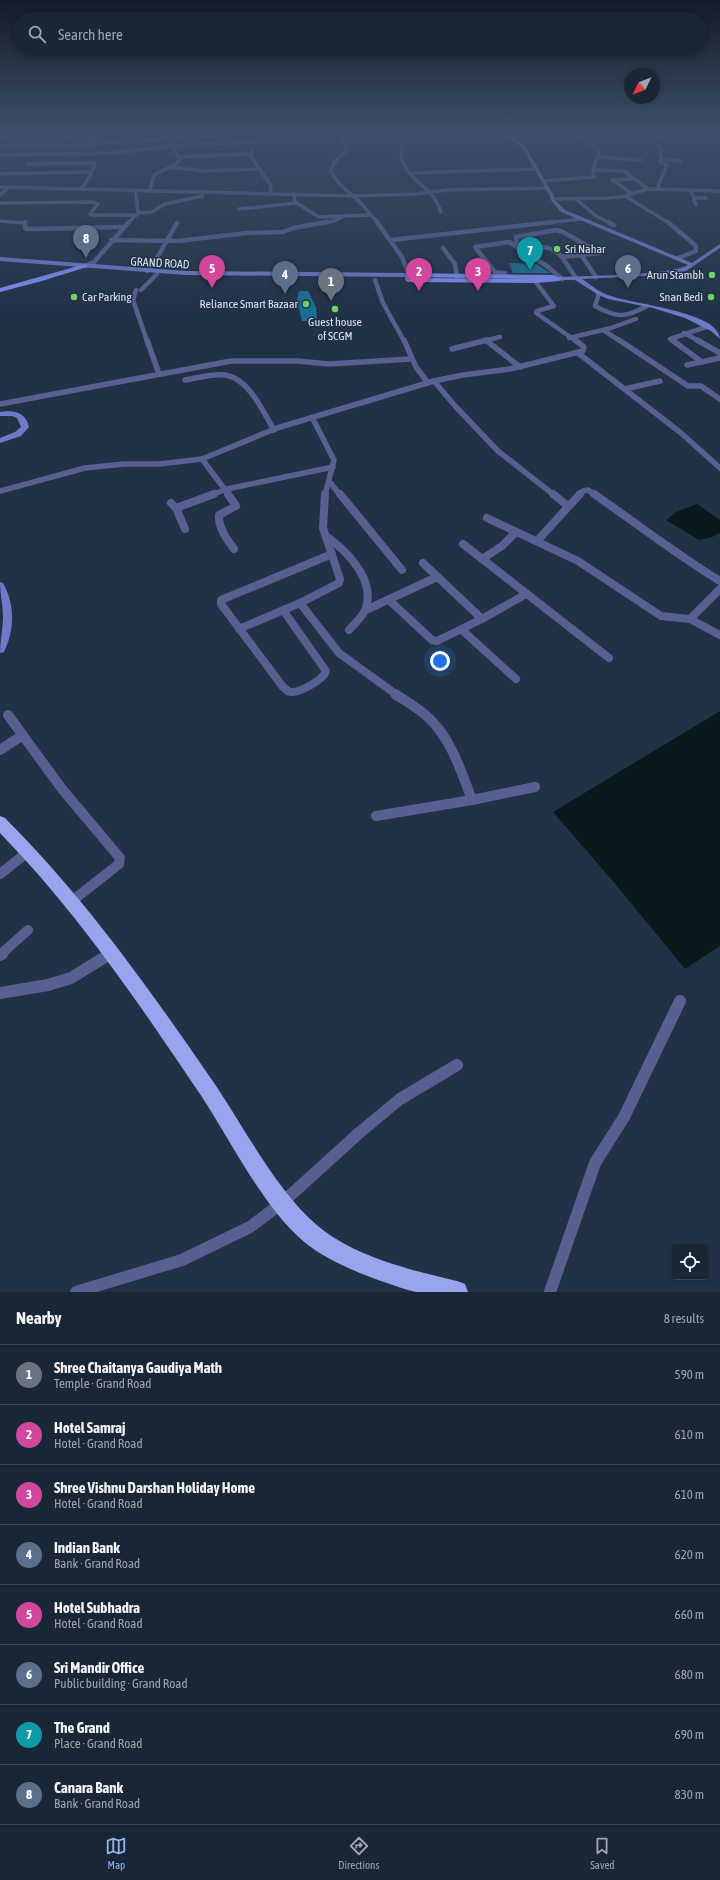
<!DOCTYPE html>
<html lang="en">
<head>
<meta charset="utf-8">
<style>
  :root { --surface:#192635; --page:#222e3d; --text:#f1f3f6; --muted:#9fa5ad; --line:#374350; --accent:#95b2f1 }
  body { margin:0; font-family:"Asap Condensed",sans-serif; background:var(--page); color:var(--text) }
  .controls { position:absolute; right:12px; bottom:12px; display:grid; overflow:hidden; border-radius:4px; box-shadow:0 2px 6px #0003 }
  .controls button { width:36px; height:36px; display:grid; place-items:center; padding:0; border:0; border-bottom:1px solid var(--line); background:var(--surface); color:var(--text); font:20px sans-serif }
  .compass { position:absolute; left:624px; top:68px; width:36px; height:36px; border-radius:50%; background:var(--surface); box-shadow:0 2px 6px #0003; rotate:227deg }
  .you { position:absolute; left:440px; top:661px; width:14px; height:14px; margin:-10px; border:3px solid #fff; border-radius:50%; background:#1a73e8; box-shadow:0 0 0 6px #1a73e833 }
  .badge { display:grid; place-items:center; width:26px; height:26px; border-radius:50%; background:var(--accent); color:#fff; font-size:13px; font-weight:700 }
  .pin { position:absolute; translate:-50% -33px; filter:drop-shadow(0 1px 2px #0008) }
  .pin::after { content:''; position:absolute; top:21px; width:14px; height:12px; background:inherit; clip-path:polygon(0 0,100% 0,50% 100%) }
  .list { margin:0; padding:0; list-style:none }
  h2 { display:flex; justify-content:space-between; align-items:center; height:52px; margin:0; padding:0 16px; font-size:17px }
  h2 small { font-size:13px; font-weight:400; color:var(--muted) }
  .list li { display:grid; grid-template-columns:26px 1fr auto; gap:12px; align-items:center; box-sizing:border-box; height:60px; padding:0 16px; border-top:1px solid var(--line) }
  .list b { display:block; font-size:15px; white-space:nowrap }
  .list p { margin:0; font-size:13px; white-space:nowrap; color:var(--muted) }
  .list em { font-size:13px; font-style:normal; color:var(--muted) }
  .icon { flex:none; width:22px; height:22px; fill:none; stroke:currentColor; stroke-width:2; stroke-linecap:round; stroke-linejoin:round }
  .map { position:relative; flex:none; width:720px; height:1292px; overflow:hidden }
  .search { position:absolute; background:var(--surface); box-shadow:0 2px 6px #0003; left:12px; right:12px; top:12px; height:44px; display:flex; align-items:center; gap:10px; box-sizing:border-box; padding:0 14px; border-radius:22px; color:var(--muted); font-size:15px }
  .sheet { height:532px; background:var(--surface) }
  nav { display:flex; justify-content:space-around; align-items:center; box-sizing:border-box; height:56px; border-top:1px solid var(--line); background:var(--surface); font-size:11px; color:var(--muted) }
  nav a { display:grid; justify-items:center; gap:2px }
  nav .on { color:var(--accent) }
  .map>svg:first-child { display:block }
  .water { fill:#081a1c }
  .building { fill:#196f93 }
  .lines { fill:none; stroke-linecap:round; stroke-linejoin:round }
  .street-far5 { stroke:#586092; stroke-width:3.5 }
  .street-far4 { stroke:#586092; stroke-width:4.5 }
  .street-far3 { stroke:#586092; stroke-width:5.5 }
  .street-far2 { stroke:#586092; stroke-width:8 }
  .street-far1 { stroke:#586092; stroke-width:10 }
  .street { stroke:#586092; stroke-width:12 }
  .secondary { fill:#6e79c9; fill-rule:evenodd }
  .primary { fill:#7f8cf3; fill-rule:evenodd }
  .highway { fill:#98a4ee; fill-rule:evenodd }
  .poi-dot { fill:#6ed360; stroke:#213247; stroke-width:1.5 }
  .labels { text-anchor:middle; dominant-baseline:central; stroke-width:3; stroke-linejoin:round; paint-order:stroke }
  .far-poi-label { font-size:12px; fill:#d8e3f0; stroke:#213247; text-anchor:end }
  .far-street-label { font-size:12px; fill:#d8e3f0; stroke:#213247 }
</style>
</head>
<body>
<div class="map">
<svg width="720" height="1292" viewBox="0 0 720 1292">
  <rect width="100%" height="100%" fill="#213247"/>
  <g class="water">
    <polygon points="697,504 720,520 720,533 710,538 699,540 666,520 676,512"/>
    <polygon points="720,711 720,946 685,969 612,880 553,812"/>
  </g>
  <g class="building">
    <polygon points="509,263 536,264 550,273 513,273"/>
    <polygon points="299,291 308,291 316,307 317,321 302,321 297,300"/>
  </g>
  <g class="lines">
    <g class="street-far5">
      <path d="M340 132 347 151 336 160 331 170C336 184 348 191 359 201 365 208 372 216 378 223"/>
      <path d="M403 132C406 142 399 151 402 160 408 180 434 188 441 212"/>
      <path d="M644 132C655 142 664 146 660 162L667 165 657 189"/>
      <polyline points="60,137 93,137"/>
      <polyline points="168,137 310,132"/>
      <polyline points="650,137 664,137 660,132"/>
      <polyline points="0,139 9,132"/>
      <polyline points="28,140 38,132"/>
      <polyline points="0,146 72,145 169,139"/>
      <polyline points="88,148 95,132"/>
      <polyline points="252,150 250,155 271,186 270,194"/>
      <polyline points="0,155 110,153 184,145 256,142"/>
      <polyline points="179,157 251,154"/>
      <polyline points="597,157 641,160"/>
      <polyline points="661,159 681,161"/>
      <polyline points="27,164 95,163 91,174 82,188"/>
      <polyline points="170,167 203,171 258,169"/>
      <polyline points="593,170 624,171 648,189"/>
      <polyline points="411,173 536,169"/>
      <polyline points="0,174 88,172"/>
      <polyline points="543,181 594,177 593,169 600,151 575,132"/>
      <polyline points="0,187 353,196 416,194 447,190 547,188"/>
      <polyline points="150,190 154,175 174,165 180,160 165,132"/>
      <polyline points="691,191 696,205"/>
      <polyline points="631,193 612,180 634,179"/>
      <polyline points="294,194 295,202 319,217 369,215"/>
      <polyline points="0,195 9,187"/>
      <polyline points="625,196 669,223"/>
      <polyline points="694,198 706,198"/>
      <polyline points="552,199 609,198 625,196 648,189 720,191"/>
      <polyline points="577,200 596,216 610,223"/>
      <polyline points="0,203 93,202 98,204 90,214 92,215 137,215"/>
      <polyline points="239,209 297,203"/>
      <polyline points="138,213 152,212 165,204 203,196"/>
      <polyline points="0,221 25,223"/>
      <polyline points="128,223 138,213 136,190"/>
      <polyline points="322,223 334,221 342,217"/>
      <polyline points="544,223 582,219"/>
    </g>
    <g class="street-far4">
      <polyline points="25,222 25,228 28,229 124,227"/>
      <polyline points="377,222 402,257 409,275"/>
      <polyline points="608,222 614,225"/>
      <polyline points="668,222 696,246 696,251 678,258"/>
      <path d="M556 230 563 232 600 253 562 257C546 239 535 253 517 244L516 237Z"/>
      <polyline points="111,240 178,241 247,233 283,232 293,228 327,222"/>
      <polyline points="391,240 554,222"/>
      <polyline points="443,248 455,264 457,277"/>
      <polyline points="582,256 596,277"/>
      <polyline points="562,257 576,278"/>
      <polyline points="85,266 94,262 129,222"/>
      <polyline points="147,271 158,256 177,223"/>
      <polyline points="505,273 495,272 475,247 509,242 547,266 562,279"/>
      <polyline points="375,280 383,303 404,341"/>
      <polyline points="535,281 554,306 537,311 536,313 576,341"/>
      <polyline points="136,290 133,300 147,341"/>
      <polyline points="141,290 157,274"/>
      <path d="M599 293 595 306C617 318 625 318 647 306"/>
      <polyline points="603,330 620,341"/>
      <polyline points="684,333 699,341"/>
      <polyline points="569,338 611,328 636,319"/>
      <polyline points="483,341 500,337"/>
      <polyline points="673,341 670,339 709,326"/>
    </g>
    <g class="street-far3">
      <polyline points="147,340 159,374"/>
      <polyline points="404,340 416,367 428,383"/>
      <polyline points="619,340 688,386 701,386 720,399"/>
      <polyline points="672,340 702,362"/>
      <polyline points="697,340 720,353"/>
      <polyline points="487,341 520,367"/>
      <polyline points="452,349 487,340"/>
      <polyline points="578,353 681,433 720,468"/>
      <polyline points="687,365 720,358"/>
      <path d="M185 380C198 378 213 373 225 375 249 378 263 412 274 430"/>
      <polyline points="434,381 455,406 498,451 554,495"/>
      <polyline points="625,389 660,381"/>
      <polyline points="0,404 231,361 297,361 329,364 411,359"/>
      <polyline points="313,419 334,460 325,495"/>
      <polyline points="202,459 229,495"/>
      <polyline points="329,481 340,495"/>
      <polyline points="0,491 85,468 124,464 159,464 202,459 277,428 434,381 463,375 510,369 583,351 584,347 575,340"/>
      <polyline points="211,495 227,489 333,467"/>
      <polyline points="579,495 583,491 588,490 595,495"/>
    </g>
    <g class="street-far2">
      <path d="M228 494 236 506 219 515C218 528 227 539 234 549"/>
      <polyline points="340,494 402,570"/>
      <polyline points="553,494 568,506"/>
      <path d="M594 494C636 523 676 554 720 581"/>
      <polyline points="171,503 176,508 185,529"/>
      <polyline points="176,508 214,494"/>
      <polyline points="487,518 578,561 661,616 690,619 720,635"/>
      <path d="M326 536C347 551 375 579 366 608 363 617 355 623 349 630"/>
      <polyline points="537,541 580,494"/>
      <polyline points="463,544 609,658"/>
      <polyline points="482,559 502,546 516,532"/>
      <polyline points="423,563 482,619"/>
      <polyline points="389,600 432,640 437,641 482,619 526,594"/>
      <polyline points="300,603 339,653 397,695"/>
      <path d="M283 610 326 671C324 679 300 693 291 692 288 692 286 689 283 687L221 604V600L332 554"/>
      <polyline points="366,610 437,577"/>
      <polyline points="690,619 720,589"/>
      <polyline points="239,629 300,603 339,583 340,579 323,528 325,494"/>
      <polyline points="462,630 516,679"/>
    </g>
    <g class="street-far1">
      <path d="M395 694C407 702 420 709 430 719 452 741 461 771 472 800"/>
      <polyline points="8,715 62,789 120,858 119,864 72,901"/>
      <polyline points="0,750 23,735"/>
      <polyline points="376,816 472,800 535,787"/>
      <polyline points="0,874 29,851"/>
      <polyline points="0,955 28,930"/>
      <polyline points="108,955 112,952"/>
    </g>
    <g class="street">
      <polyline points="0,955 2,954"/>
      <polyline points="0,993 48,985 71,978 110,954"/>
      <polyline points="76,1292 182,1260 250,1227 283,1202 359,1133 400,1099 457,1065"/>
      <polyline points="550,1292 595,1163 624,1117 680,1001"/>
    </g>
    <g class="secondary">
      <path d="M501 132H505L525 146 554 196V199L565 210 692 263 720 244V248L686 271 664 275 582 279C591 285 600 293 611 296 632 304 720 312 720 339L711 331 685 318 653 308 608 299 597 294 575 280H557V278L559 277C583 276 673 275 688 265L561 212 550 199V196L522 148Z"/>
      <polygon points="0,257 186,271 409,273 412,275 409,277 186,275 0,261"/>
      <path d="M0 412C13 410 26 412 29 427L21 436 0 443V438L15 432 21 427 17 418 12 416H0Z"/>
      <path d="M0 582 3 583C15 604 15 630 4 652L0 653C0 641 3 629 3 617 3 605 0 594 0 582Z"/>
    </g>
    <g class="primary">
      <polygon points="85,264 88,266 87,267 42,281 0,292 0,288"/>
      <path d="M409 273 553 275 562 279 559 281 535 283 408 282 405 280 406 275ZM411 277 545 279 411 278Z"/>
    </g>
    <path class="highway" d="M0 816 5 818C85 898 148 987 212 1080 243 1125 277 1192 318 1226 355 1257 411 1270 457 1281L465 1284 468 1292H416L408 1290C374 1279 330 1264 303 1241 262 1205 232 1143 202 1097 140 1005 78 913 0 833Z"/>
  </g>
  <linearGradient id="sky" x2="0" y2="1"><stop stop-color="#121c27"/><stop offset="0.42" stop-color="#3d4f69"/><stop offset="1" stop-color="#3d4f69" stop-opacity="0"/></linearGradient>
  <rect width="720" height="313" fill="url(#sky)"/>
  <g class="poi-dot">
    <circle cx="557" cy="249" r="4"/>
    <circle cx="712" cy="275" r="4"/>
    <circle cx="74" cy="297" r="4"/>
    <circle cx="711" cy="297" r="4"/>
    <circle cx="306" cy="304" r="4"/>
    <circle cx="335" cy="309" r="4"/>
  </g>
  <g class="labels">
    <g class="far-poi-label">
      <text x="565" y="249" text-anchor="start">Sri Nahar</text>
      <text x="704" y="275">Arun Stambh</text>
      <text x="82" y="297" text-anchor="start">Car Parking</text>
      <text x="703" y="297">Snan Bedi</text>
      <text x="298" y="304">Reliance Smart Bazaar</text>
      <text x="335" y="322" text-anchor="middle">Guest house<tspan x="335" dy="14">of SCGM</tspan></text>
    </g>
    <g class="far-street-label">
      <text transform="translate(160 263) rotate(3)">GRAND ROAD</text>
    </g>
  </g>
</svg>
<div class="controls">
<button><svg class="icon" aria-label="locate" viewBox="0 0 24 24"><circle cx="12" cy="12" r="6"/><path d="M12 2v4M12 18v4M2 12h4M18 12h4"/></svg></button>
</div>
<svg class="compass" viewBox="-18 -18 36 36"><path d="M0-13l5 13h-10z" fill="#e53935"/><path d="M0 13l5-13h-10z" fill="#9fa5ad"/></svg>
<div class="you"></div>
<div class="pin badge" style="left:331px;top:301px;background:#6b7280">1</div>
<div class="pin badge" style="left:419px;top:291px;background:#d1479c">2</div>
<div class="pin badge" style="left:478px;top:291px;background:#d1479c">3</div>
<div class="pin badge" style="left:285px;top:294px;background:#5c6f8a">4</div>
<div class="pin badge" style="left:212px;top:288px;background:#d1479c">5</div>
<div class="pin badge" style="left:628px;top:288px;background:#5c6f8a">6</div>
<div class="pin badge" style="left:530px;top:270px;background:#0f9aa8">7</div>
<div class="pin badge" style="left:86px;top:258px;background:#5c6f8a">8</div>
<div class="search"><svg class="icon" aria-label="search" viewBox="0 0 24 24"><circle cx="10" cy="10" r="6"/><path d="M15 15l6 6"/></svg>Search here</div>
</div>
<section class="sheet">
<h2>Nearby<small>8 results</small></h2>
<ul class="list">
<li><span class="badge" style="background:#6b7280">1</span><div><b>Shree Chaitanya Gaudiya Math</b><p>Temple · Grand Road</p></div><em>590 m</em></li>
<li><span class="badge" style="background:#d1479c">2</span><div><b>Hotel Samraj</b><p>Hotel · Grand Road</p></div><em>610 m</em></li>
<li><span class="badge" style="background:#d1479c">3</span><div><b>Shree Vishnu Darshan Holiday Home</b><p>Hotel · Grand Road</p></div><em>610 m</em></li>
<li><span class="badge" style="background:#5c6f8a">4</span><div><b>Indian Bank</b><p>Bank · Grand Road</p></div><em>620 m</em></li>
<li><span class="badge" style="background:#d1479c">5</span><div><b>Hotel Subhadra</b><p>Hotel · Grand Road</p></div><em>660 m</em></li>
<li><span class="badge" style="background:#5c6f8a">6</span><div><b>Sri Mandir Office</b><p>Public building · Grand Road</p></div><em>680 m</em></li>
<li><span class="badge" style="background:#0f9aa8">7</span><div><b>The Grand</b><p>Place · Grand Road</p></div><em>690 m</em></li>
<li><span class="badge" style="background:#5c6f8a">8</span><div><b>Canara Bank</b><p>Bank · Grand Road</p></div><em>830 m</em></li>
</ul>
</section>
<nav>
<a class="on"><svg class="icon" aria-label="map" viewBox="0 0 24 24"><path d="M3 6l6-2 6 2 6-2v14l-6 2-6-2-6 2zM9 4v14M15 6v14"/></svg>Map</a>
<a><svg class="icon" aria-label="directions" viewBox="0 0 24 24"><path d="M12 3l9 9-9 9-9-9zM9 14v-3h6M13 9l2 2-2 2"/></svg>Directions</a>
<a><svg class="icon" aria-label="saved" viewBox="0 0 24 24"><path d="M7 4h10v16l-5-4-5 4z"/></svg>Saved</a>
</nav>
</body>
</html>
